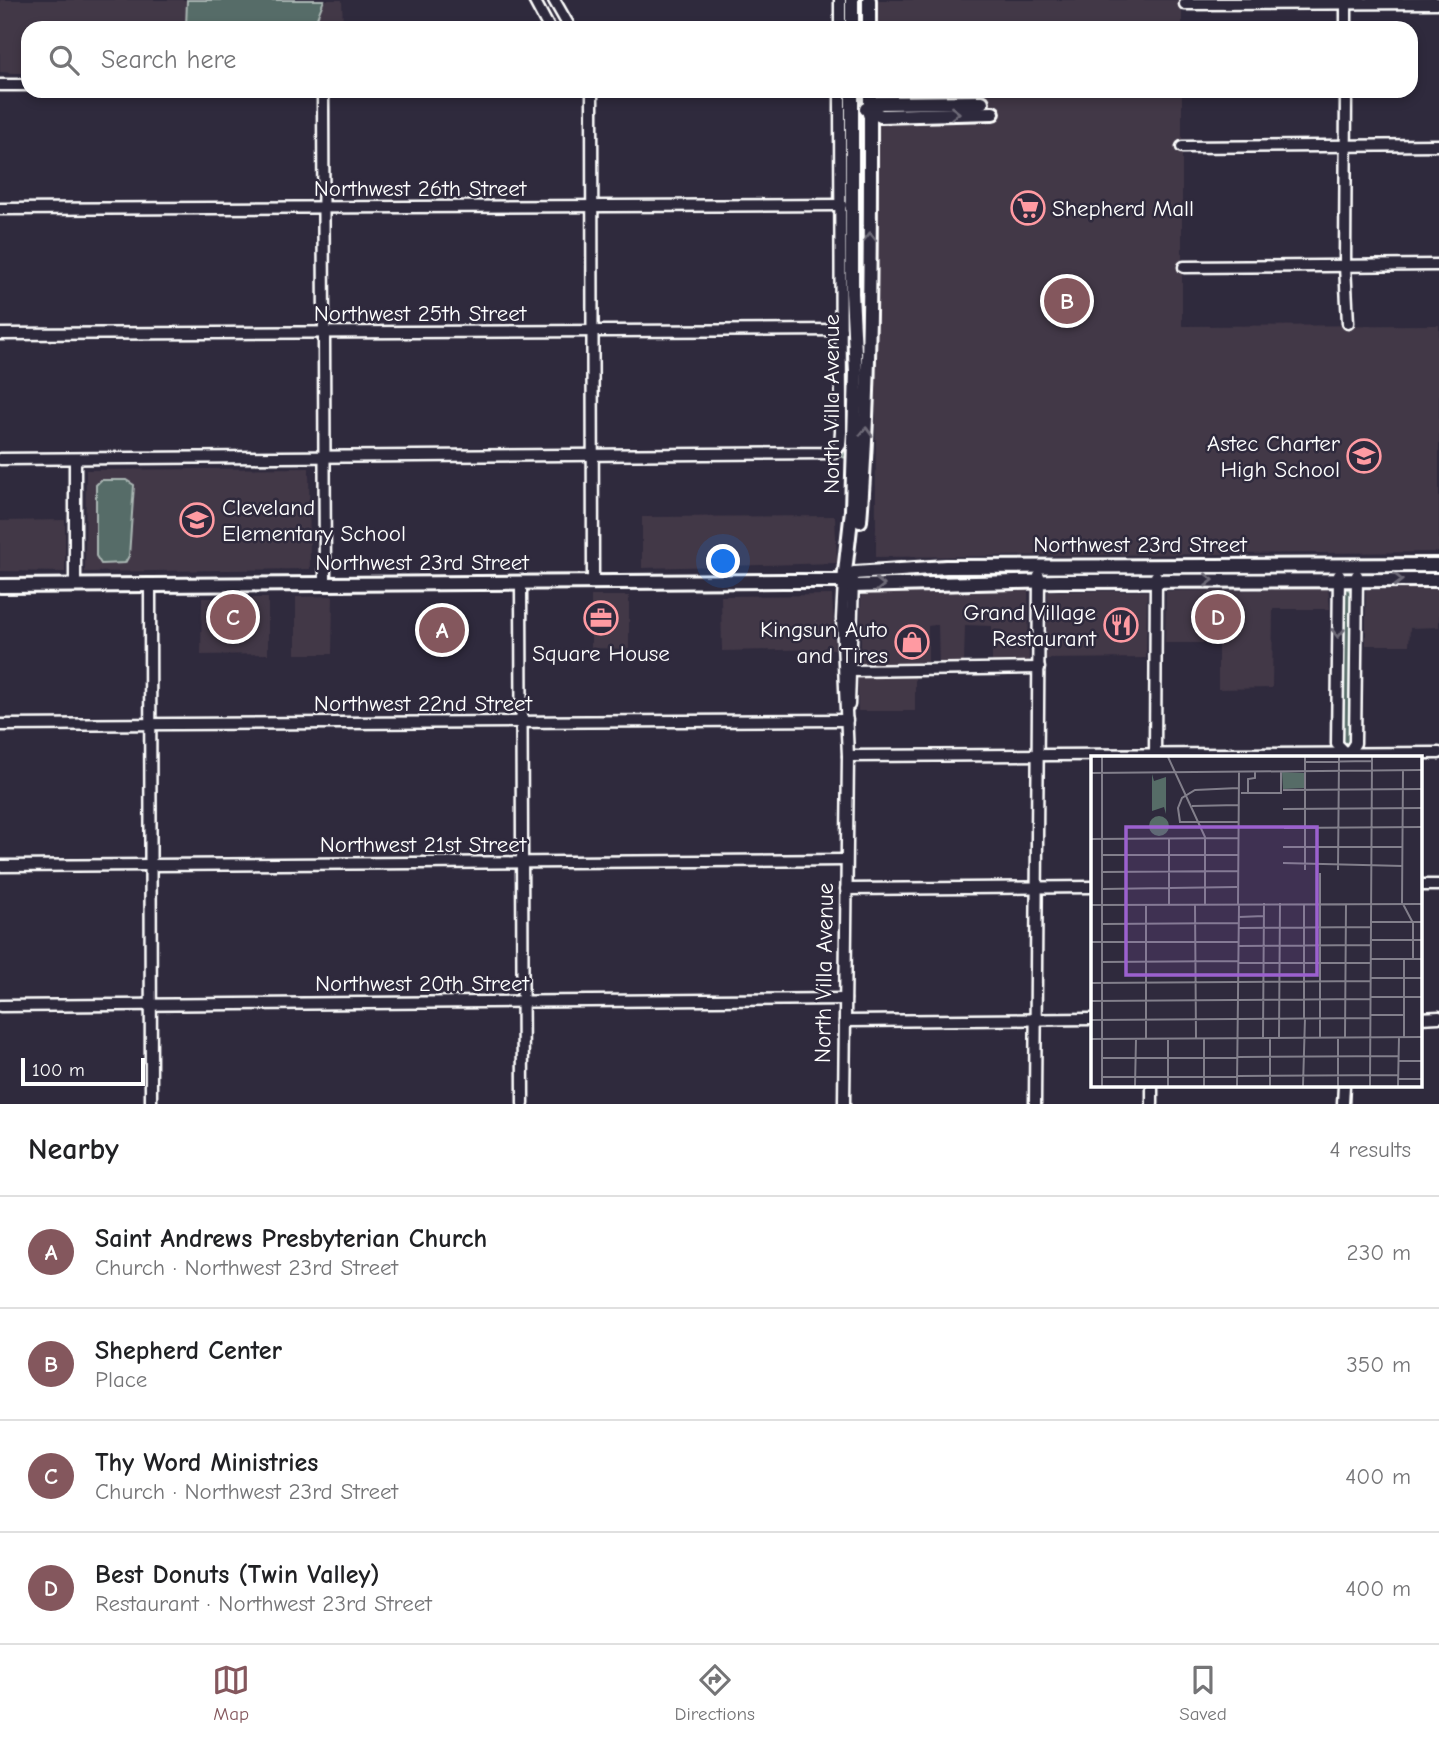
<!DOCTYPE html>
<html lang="en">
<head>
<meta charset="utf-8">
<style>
  :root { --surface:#fff; --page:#f2f2f2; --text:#202124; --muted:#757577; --line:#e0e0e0; --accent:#84575d }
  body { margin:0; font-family:"Comic Neue",sans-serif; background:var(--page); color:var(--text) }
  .scale { position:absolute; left:21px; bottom:18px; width:124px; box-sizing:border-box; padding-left:7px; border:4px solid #fff; border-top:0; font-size:19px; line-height:24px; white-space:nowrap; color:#fff; -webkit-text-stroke:5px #2f2a3d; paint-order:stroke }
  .you { position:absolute; left:724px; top:562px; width:24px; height:24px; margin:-18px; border:5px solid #fff; border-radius:50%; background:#1a73e8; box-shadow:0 0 0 10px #1a73e833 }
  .badge { display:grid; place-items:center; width:46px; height:46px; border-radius:50%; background:var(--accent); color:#fff; font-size:23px; font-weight:700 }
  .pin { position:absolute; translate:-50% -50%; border:4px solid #fff; box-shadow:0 2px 7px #0006 }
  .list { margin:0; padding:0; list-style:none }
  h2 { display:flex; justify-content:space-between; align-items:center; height:91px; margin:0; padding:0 28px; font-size:30px }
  h2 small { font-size:23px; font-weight:400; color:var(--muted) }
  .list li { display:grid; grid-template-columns:46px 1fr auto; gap:21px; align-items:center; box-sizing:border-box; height:112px; padding:0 28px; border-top:2px solid var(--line) }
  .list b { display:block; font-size:26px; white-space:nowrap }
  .list p { margin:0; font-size:23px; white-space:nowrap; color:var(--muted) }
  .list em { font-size:23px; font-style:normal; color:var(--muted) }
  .icon { flex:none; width:38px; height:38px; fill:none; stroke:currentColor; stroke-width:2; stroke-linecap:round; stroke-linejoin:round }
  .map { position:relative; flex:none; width:1439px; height:1104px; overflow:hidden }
  .search { position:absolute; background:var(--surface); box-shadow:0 4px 10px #0003; left:21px; right:21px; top:21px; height:77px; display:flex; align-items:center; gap:18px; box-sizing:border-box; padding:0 24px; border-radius:21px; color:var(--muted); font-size:26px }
  .sheet { height:539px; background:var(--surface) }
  nav { display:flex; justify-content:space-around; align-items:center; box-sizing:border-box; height:98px; border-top:2px solid var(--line); background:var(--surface); font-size:19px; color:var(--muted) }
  nav a { display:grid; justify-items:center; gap:4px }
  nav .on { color:var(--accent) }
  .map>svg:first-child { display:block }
  .built { fill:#423847 }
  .green { fill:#566c67; stroke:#aab6b3; stroke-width:2 }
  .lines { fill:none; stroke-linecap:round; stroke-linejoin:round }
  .minor-casing { stroke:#fff; stroke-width:15 }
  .major-casing { stroke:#fff; stroke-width:18 }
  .minor { stroke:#2f2a3d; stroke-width:10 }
  .major { stroke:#2f2a3d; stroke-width:12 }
  .oneway { stroke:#6d6a77 }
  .labels { text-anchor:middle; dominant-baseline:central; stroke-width:5; stroke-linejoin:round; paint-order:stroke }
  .street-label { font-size:23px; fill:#fff; stroke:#2f2a3d }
  .poi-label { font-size:23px; fill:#fff; stroke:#2f2a3d; text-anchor:end }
  .inset-road { fill:none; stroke:#827f8b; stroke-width:2 }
  .view { fill:#9c61cf; fill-opacity:0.15; stroke:#9c61cf; stroke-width:3.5 }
  .inset-edge { fill:none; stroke:#fff; stroke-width:3.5 }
</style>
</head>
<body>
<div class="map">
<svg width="1439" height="1104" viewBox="0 0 1439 1104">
  <rect width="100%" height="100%" fill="#2f2a3d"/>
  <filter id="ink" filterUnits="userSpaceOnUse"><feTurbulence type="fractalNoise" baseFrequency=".0143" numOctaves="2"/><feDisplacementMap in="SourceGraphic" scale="14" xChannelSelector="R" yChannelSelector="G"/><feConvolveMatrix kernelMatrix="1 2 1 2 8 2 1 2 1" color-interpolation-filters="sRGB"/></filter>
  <g filter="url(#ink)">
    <g class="built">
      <polygon points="0,0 342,0 343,28 28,28 28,73 14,73 0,72"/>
      <polygon points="874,0 1182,0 1182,28 875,28"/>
      <polygon points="875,91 1182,91 1182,326 1439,325 1439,552 876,557"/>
      <polygon points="309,468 310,569 85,572 86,470"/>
      <polygon points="835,516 837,563 642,568 642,517"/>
      <polygon points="65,520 65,572 0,571 0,521"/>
      <polygon points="1273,588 1328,588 1330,609 1273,609 1272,688 1218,689 1218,643 1165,643 1166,591 1273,590"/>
      <polygon points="1439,588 1439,627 1410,628 1409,645 1366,645 1366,590"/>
      <polygon points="1028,590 1029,664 992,664 992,626 965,625 964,664 939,665 938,625 935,625 928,626 928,665 861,665 861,595 897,591"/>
      <polygon points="1048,591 1147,591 1146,658 1046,659"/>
      <polygon points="832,595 835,649 722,651 721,596"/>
      <polygon points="333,596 332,654 296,654 296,597"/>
      <polygon points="591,596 629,596 629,649 591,648"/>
      <polygon points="202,598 268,598 268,654 201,655"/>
      <rect x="858" y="676" width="57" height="35"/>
    </g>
    <g class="green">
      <polygon points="187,0 324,0 313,28 186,28"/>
      <polygon points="844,91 847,91 847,458 842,457 845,449"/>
      <polygon points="863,143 865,143 865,298 861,293 857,209"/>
      <polygon points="101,480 126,480 134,485 129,556 125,563 101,564 96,556 96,485"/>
      <polygon points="1346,588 1352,592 1351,747 1340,747 1343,590"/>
    </g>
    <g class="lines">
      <defs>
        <g id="minor">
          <polyline points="534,0 549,28"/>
          <polyline points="554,0 570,28"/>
          <polyline points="840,0 840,28"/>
          <polyline points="1185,4 1439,3"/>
          <polyline points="1346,28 1346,0"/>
          <polyline points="0,85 28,85"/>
          <polyline points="323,91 325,584"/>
          <polyline points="592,91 593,582"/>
          <polyline points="1346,91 1345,266 1348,323"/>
          <polyline points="1182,147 1439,145"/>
          <polyline points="0,209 841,205"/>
          <polyline points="1184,267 1439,265"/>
          <polyline points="0,334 841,330"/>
          <polyline points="0,459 834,453 840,445 841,432 840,91"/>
          <polyline points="75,459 75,586"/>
          <polyline points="1339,575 1337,744 1346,753"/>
          <polyline points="844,581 842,619 848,756 844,1104"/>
          <polyline points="521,583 523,1104"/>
          <polyline points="150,586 151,1104"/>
          <polyline points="852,671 1039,668"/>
          <polyline points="849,705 853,580"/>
          <polyline points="0,725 847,720"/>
          <polyline points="848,756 1439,753"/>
          <polyline points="1346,757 1355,743 1357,575"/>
          <polyline points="1155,758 1156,576"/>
          <polyline points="0,866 846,860"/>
          <polyline points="1420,885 1439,885"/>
          <polyline points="846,889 1092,887"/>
          <polyline points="0,1006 845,999"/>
          <polyline points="1420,1018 1439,1017"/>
          <polyline points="845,1021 1092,1019"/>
          <polyline points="1035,1104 1039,576"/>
          <polyline points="1152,1104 1152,1085"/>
          <polyline points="1343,1104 1344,1085"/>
        </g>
        <g id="major">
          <polyline points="852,0 852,28"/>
          <polyline points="869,0 869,28"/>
          <polyline points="866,109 881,116 993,113"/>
          <polyline points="869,114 877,103 982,102"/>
          <path d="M860 521C871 378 870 235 870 91"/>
          <polyline points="844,581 854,573 946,567 1439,565"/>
          <polyline points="844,581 852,510 856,372 852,293 852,91"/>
          <polyline points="0,586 784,581 844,581 853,586 1059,581 1439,580"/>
        </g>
      </defs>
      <use href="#minor" class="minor-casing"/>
      <use href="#major" class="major-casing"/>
      <use href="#minor" class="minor"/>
      <use href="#major" class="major"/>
    </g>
    <defs><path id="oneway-chevron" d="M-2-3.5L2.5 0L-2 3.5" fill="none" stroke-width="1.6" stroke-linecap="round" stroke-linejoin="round" transform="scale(1.75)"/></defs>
    <g class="oneway">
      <use href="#oneway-chevron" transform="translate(955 113)"/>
      <use href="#oneway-chevron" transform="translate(870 237) rotate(-90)"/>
      <use href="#oneway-chevron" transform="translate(866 432) rotate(-88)"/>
      <use href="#oneway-chevron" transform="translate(1209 580)"/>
      <use href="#oneway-chevron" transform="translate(1398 580)"/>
      <use href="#oneway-chevron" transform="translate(880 585) rotate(-1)"/>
      <use href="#oneway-chevron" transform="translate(1338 633) rotate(91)"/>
    </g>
  </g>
  <defs>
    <symbol id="supermarket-ring" viewBox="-11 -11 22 22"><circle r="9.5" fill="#2f2a3d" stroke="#ff9aa2" stroke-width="1.5"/><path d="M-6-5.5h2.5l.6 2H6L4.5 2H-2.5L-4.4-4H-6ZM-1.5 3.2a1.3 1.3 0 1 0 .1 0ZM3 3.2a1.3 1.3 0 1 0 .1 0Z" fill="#ff9aa2"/></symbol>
    <symbol id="school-ring" viewBox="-11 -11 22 22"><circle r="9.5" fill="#2f2a3d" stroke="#ff9aa2" stroke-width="1.5"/><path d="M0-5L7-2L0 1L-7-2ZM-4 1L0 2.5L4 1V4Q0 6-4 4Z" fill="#ff9aa2"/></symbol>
    <symbol id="office-ring" viewBox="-11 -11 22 22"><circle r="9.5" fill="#2f2a3d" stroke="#ff9aa2" stroke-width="1.5"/><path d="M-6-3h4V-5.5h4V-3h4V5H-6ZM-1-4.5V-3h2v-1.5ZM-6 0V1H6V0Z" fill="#ff9aa2"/></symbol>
    <symbol id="restaurant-ring" viewBox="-11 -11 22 22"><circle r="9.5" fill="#2f2a3d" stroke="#ff9aa2" stroke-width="1.5"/><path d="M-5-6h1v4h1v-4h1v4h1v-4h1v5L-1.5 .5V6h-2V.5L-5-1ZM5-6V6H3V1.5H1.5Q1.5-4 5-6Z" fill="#ff9aa2"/></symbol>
    <symbol id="shop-ring" viewBox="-11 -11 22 22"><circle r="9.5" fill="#2f2a3d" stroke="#ff9aa2" stroke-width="1.5"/><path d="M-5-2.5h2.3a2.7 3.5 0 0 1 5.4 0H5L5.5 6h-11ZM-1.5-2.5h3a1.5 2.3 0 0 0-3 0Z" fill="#ff9aa2"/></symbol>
  </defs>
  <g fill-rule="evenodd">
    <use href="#supermarket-ring" x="1009" y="189" width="38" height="38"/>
    <use href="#school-ring" x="1345" y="437" width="38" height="38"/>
    <use href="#school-ring" x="178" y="501" width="38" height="38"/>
    <use href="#office-ring" x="582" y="599" width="38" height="38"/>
    <use href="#restaurant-ring" x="1102" y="606" width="38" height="38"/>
    <use href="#shop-ring" x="893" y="623" width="38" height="38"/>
  </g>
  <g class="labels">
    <g class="street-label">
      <text x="420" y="188">Northwest 26th Street</text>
      <text x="420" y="313">Northwest 25th Street</text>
      <text transform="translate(831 404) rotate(-90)">North Villa Avenue</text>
      <text x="1140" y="544">Northwest 23rd Street</text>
      <text x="422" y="562">Northwest 23rd Street</text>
      <text x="423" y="703">Northwest 22nd Street</text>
      <text x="423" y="844">Northwest 21st Street</text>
      <text transform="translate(824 973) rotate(-89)">North Villa Avenue</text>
      <text x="422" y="983">Northwest 20th Street</text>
    </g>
    <g class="poi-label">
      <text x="1052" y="208" text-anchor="start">Shepherd Mall</text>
      <text x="1340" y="443">Astec Charter<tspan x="1340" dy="26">High School</tspan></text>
      <text x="222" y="507" text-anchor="start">Cleveland<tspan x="222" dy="26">Elementary School</tspan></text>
      <text x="1096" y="612">Grand Village<tspan x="1096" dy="26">Restaurant</tspan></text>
      <text x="888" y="629">Kingsun Auto<tspan x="888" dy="26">and Tires</tspan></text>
      <text x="601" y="653" text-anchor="middle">Square House</text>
    </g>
  </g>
  <g transform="translate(1091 756)">
    <rect width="331" height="331" fill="#2f2a3d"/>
    <path d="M191 16 213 17V32L192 33ZM61 18 63 25 75 21V58L73 51 61 55ZM58 70a10 10 0 1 1 20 0a10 10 0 1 1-20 0Z" fill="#566c67"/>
    <path class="inset-road" d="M11 1V330M77 1 114 81V149M214 1V114M214 6 281 5M0 17 331 14M147 32 104 34 91 42 87 52 89 66H147M192 34 331 33M157 36V23L164 22V16M150 37H190V16M101 50 147 49M192 53 331 52M193 72 331 71M0 83 147 82M78 83V148M192 91H312M11 99H147M192 107 312 110M247 114 248 1M11 116 147 115M11 133 146 131M213 148V263M311 148 312 14M312 148 322 167V203M0 149 331 148M55 149V282M104 149 105 282M147 149 148 16M148 161 173 160M281 166H331M12 168 148 167M148 172 280 171M281 184H331M0 186H147M147 190 280 189M280 203H331M11 206 147 205M147 207H279M280 222H331M0 227 279 225M280 241H331M0 245 279 243M280 259H313M0 264 279 262M229 281V117M254 281 255 148M313 281V203M172 282 173 147M188 282 189 147M0 283 331 281M11 302 308 300M307 305H331M11 321 307 319M307 323H331M44 330 45 283M77 330V282M113 330V282M146 330 148 148M179 330V282M212 330 214 262M247 330V281M279 330 281 1M307 330 308 281"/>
    <path class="view" d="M35 71H226V219H35Z"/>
    <rect width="331" height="331" class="inset-edge"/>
  </g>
</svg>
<div class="scale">100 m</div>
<div class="you"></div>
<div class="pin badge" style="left:442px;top:630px">A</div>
<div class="pin badge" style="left:1067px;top:301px">B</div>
<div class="pin badge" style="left:233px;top:617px">C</div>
<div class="pin badge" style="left:1218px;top:617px">D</div>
<div class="search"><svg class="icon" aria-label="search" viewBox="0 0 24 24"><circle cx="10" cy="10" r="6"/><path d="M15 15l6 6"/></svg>Search here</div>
</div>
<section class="sheet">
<h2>Nearby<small>4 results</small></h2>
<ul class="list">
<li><span class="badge">A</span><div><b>Saint Andrews Presbyterian Church</b><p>Church · Northwest 23rd Street</p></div><em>230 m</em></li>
<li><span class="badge">B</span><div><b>Shepherd Center</b><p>Place</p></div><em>350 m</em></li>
<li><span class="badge">C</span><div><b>Thy Word Ministries</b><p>Church · Northwest 23rd Street</p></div><em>400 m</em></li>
<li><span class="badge">D</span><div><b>Best Donuts (Twin Valley)</b><p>Restaurant · Northwest 23rd Street</p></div><em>400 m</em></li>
</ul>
</section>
<nav>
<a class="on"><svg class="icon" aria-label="map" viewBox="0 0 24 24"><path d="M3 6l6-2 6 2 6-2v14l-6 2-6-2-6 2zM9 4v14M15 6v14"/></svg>Map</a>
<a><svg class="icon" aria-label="directions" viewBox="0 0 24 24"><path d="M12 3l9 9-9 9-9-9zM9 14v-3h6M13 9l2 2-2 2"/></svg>Directions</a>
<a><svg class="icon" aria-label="saved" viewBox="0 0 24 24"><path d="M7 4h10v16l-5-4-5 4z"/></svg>Saved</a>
</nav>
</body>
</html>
